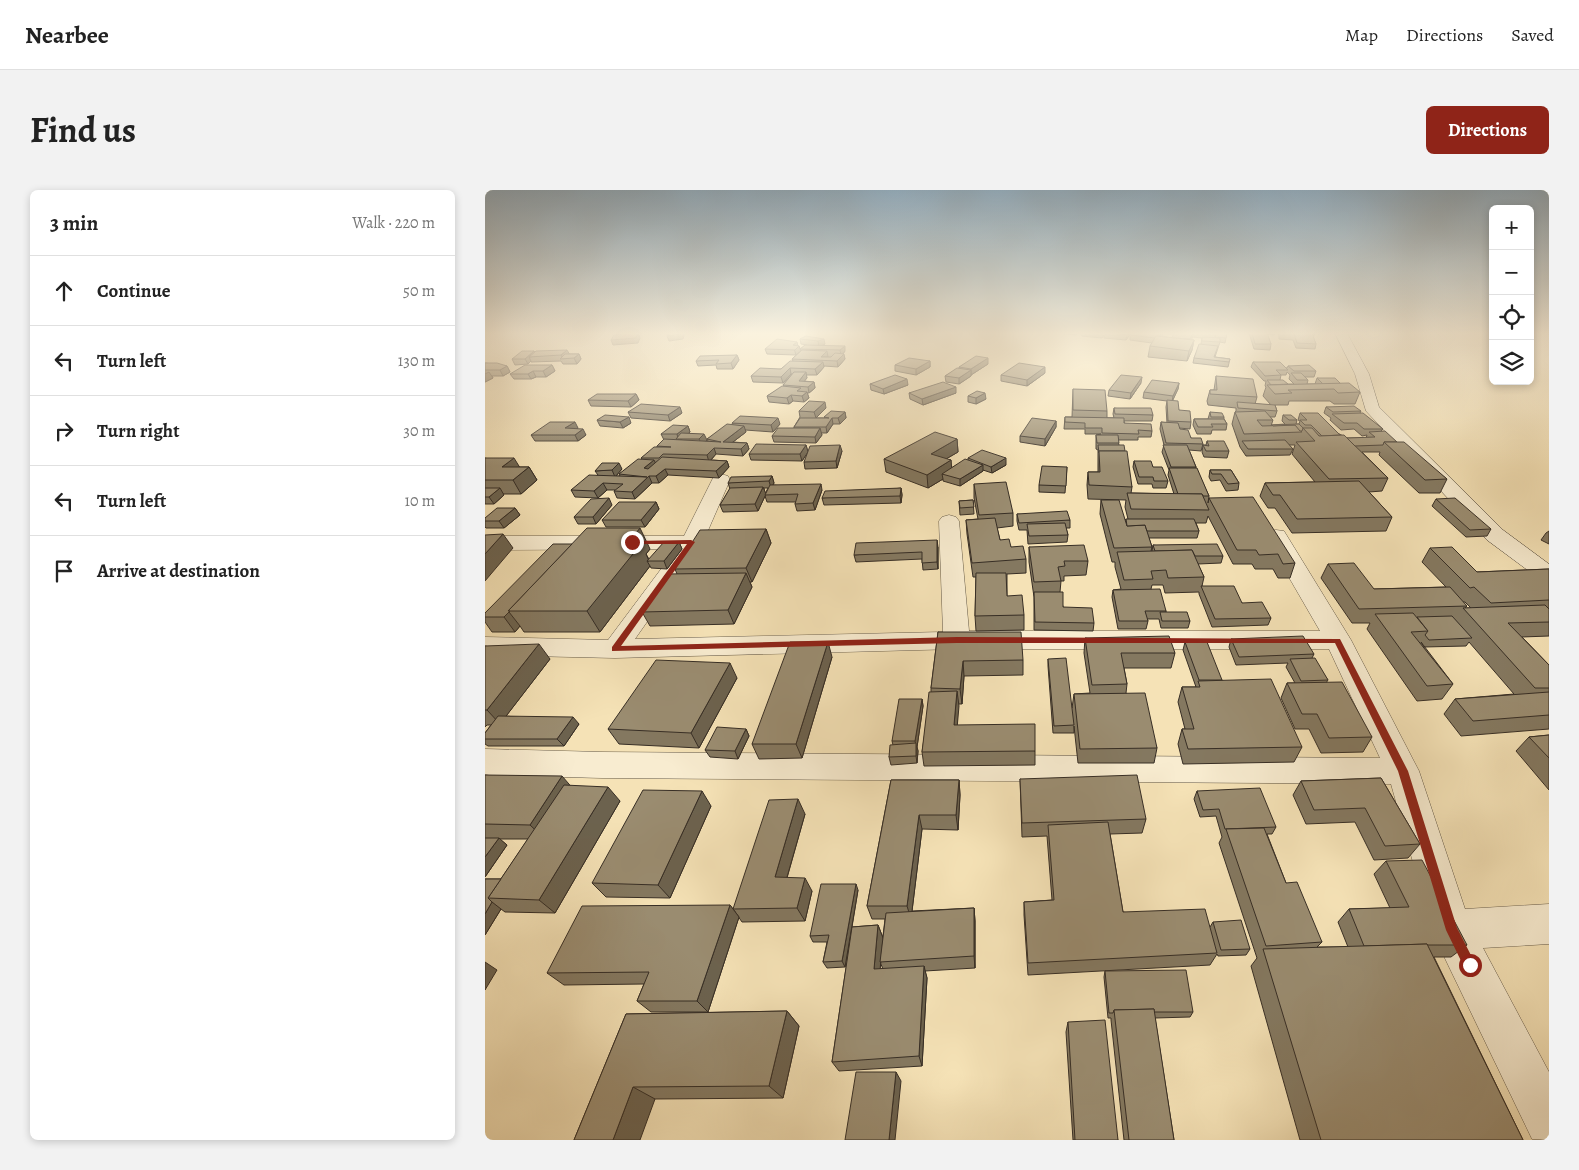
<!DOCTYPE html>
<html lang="en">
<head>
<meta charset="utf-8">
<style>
  :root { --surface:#fff; --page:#f2f2f2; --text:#222; --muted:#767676; --line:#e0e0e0; --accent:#8f2418 }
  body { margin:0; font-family:Alegreya,serif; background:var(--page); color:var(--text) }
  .controls { position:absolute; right:15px; top:15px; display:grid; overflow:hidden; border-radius:8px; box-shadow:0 2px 8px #0003 }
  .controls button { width:45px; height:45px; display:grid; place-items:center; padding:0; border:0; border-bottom:1px solid var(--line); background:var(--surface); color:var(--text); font:25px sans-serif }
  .stop { position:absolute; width:15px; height:15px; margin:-11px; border:4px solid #8f2418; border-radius:50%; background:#fff }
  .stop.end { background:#8f2418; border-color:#fff; box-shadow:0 1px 5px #0008 }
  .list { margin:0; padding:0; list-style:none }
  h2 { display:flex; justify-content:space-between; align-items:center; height:65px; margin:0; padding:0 20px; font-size:21px }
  h2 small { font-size:16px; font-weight:400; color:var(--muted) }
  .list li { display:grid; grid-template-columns:32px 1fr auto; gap:15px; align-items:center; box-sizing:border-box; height:70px; padding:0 20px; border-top:1px solid var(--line) }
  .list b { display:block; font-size:19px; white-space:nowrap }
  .list em { font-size:16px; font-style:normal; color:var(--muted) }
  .icon { flex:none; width:28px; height:28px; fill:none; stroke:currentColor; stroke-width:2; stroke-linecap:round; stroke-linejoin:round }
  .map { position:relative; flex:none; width:1064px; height:950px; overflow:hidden; border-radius:8px }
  header { display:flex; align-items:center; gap:30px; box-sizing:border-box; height:70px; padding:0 25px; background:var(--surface); border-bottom:1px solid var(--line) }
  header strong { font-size:24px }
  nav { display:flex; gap:28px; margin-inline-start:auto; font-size:18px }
  .intro { display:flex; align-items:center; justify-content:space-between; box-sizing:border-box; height:120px; padding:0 30px }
  h1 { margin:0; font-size:35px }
  .button { padding:12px 22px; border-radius:8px; background:var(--accent); color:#fff; font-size:18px; font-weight:700 }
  main { display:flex; gap:30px; padding:0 30px }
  aside { flex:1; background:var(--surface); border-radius:8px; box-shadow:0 2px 8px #0003 }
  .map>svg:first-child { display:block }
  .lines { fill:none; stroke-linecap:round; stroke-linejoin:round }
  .street-casing { stroke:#665b49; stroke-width:1 }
  .secondary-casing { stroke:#372e25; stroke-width:1 }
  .street { fill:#f8ecd0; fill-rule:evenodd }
  .secondary { fill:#f8ecd0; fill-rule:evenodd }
  .wall { fill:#847860; stroke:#372e25; fill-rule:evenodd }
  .shaded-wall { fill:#6c624e; stroke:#372e25 }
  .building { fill:#9a8c70; stroke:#372e25 }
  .route { fill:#8f2418 }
</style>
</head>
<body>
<header>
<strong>Nearbee</strong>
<nav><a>Map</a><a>Directions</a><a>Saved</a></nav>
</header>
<div class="intro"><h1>Find us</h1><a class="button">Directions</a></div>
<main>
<aside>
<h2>3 min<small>Walk · 220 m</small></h2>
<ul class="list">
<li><svg class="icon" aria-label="ahead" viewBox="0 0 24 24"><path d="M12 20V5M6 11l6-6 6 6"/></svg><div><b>Continue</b></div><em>50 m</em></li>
<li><svg class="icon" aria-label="left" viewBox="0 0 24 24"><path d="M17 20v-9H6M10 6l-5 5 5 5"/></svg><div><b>Turn left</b></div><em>130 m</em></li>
<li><svg class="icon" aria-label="right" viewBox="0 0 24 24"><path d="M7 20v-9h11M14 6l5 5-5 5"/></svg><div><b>Turn right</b></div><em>30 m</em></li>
<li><svg class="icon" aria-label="left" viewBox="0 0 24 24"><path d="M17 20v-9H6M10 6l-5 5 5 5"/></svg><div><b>Turn left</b></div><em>10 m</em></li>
<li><svg class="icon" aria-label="arrive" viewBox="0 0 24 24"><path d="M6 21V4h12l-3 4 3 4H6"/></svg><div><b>Arrive at destination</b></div></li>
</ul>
</aside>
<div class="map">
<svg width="1064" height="950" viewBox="0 0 1064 950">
  <rect width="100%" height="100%" fill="#f5e2b6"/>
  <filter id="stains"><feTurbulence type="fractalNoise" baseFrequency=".004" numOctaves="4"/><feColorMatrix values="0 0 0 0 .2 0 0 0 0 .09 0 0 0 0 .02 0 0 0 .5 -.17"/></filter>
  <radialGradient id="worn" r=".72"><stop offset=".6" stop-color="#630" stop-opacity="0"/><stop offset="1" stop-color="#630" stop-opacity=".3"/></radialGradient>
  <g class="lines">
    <defs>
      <polygon id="street" points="236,284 243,286 245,290 218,352 150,449 458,442 454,331 457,327 464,325 471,327 474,331 484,441 835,441 780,346 783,341 791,340 799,341 866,450 934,581 980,719 1064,714 1064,754 998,758 1064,882 1064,950 1047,949 953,754 947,740 906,594 117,588 0,585 0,559 117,562 895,568 844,459 472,459 130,468 0,465 0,447 123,450 191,359 0,360 0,346 199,346 229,286"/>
      <polygon id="secondary" points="850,143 862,143 884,184 894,217 1018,340 1064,374 1064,392 1056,390 1002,350 881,221 870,184"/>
    </defs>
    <use href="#street" class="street-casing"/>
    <use href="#secondary" class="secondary-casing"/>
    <use href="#street" class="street"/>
    <use href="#secondary" class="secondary"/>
  </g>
  <g class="wall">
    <polygon points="573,143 593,143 591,145"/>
    <polygon points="597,143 646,143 641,150 619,148 619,145 617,148 597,146"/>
    <polygon points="647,143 678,143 677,146 687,148 689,144 679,143 742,143 740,153 735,152 730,167 745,169 743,177 708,173 709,168 716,154 717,148 707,147 707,150 709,150 707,160 702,171 663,167 665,156 667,153 645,150 645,145"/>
    <polygon points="764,143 790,143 789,145 782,144 786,154 785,160 769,159"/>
    <polygon points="793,143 830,143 828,147 831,154 830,159 811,158 808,150 794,149 794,146"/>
    <polygon points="321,146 340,154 337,155 360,161 358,164 360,169 353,177 339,176 339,177 332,185 321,185 322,188 319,191 329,192 330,198 324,203 322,203 324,208 319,212 308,211 304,214 284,212 282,206 299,196 298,195 307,184 306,184 298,193 268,192 266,186 296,179 308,171 307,169 316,161 315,159 322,155 316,154 315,149"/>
    <polygon points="312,152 312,156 314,156 316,161 311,165 282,164 280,159"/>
    <polygon points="49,161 50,162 84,164 94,164 96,169 92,174 78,174 76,171 46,172 46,171 43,174 30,175 27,169"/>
    <polygon points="252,165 254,170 248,179 232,179 231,175 213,176 211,171"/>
    <polygon points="445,171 445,177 431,185 410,181 410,175"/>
    <path d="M768 172 802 178 803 176 831 181 829 187H820L823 190 822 194H830L832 188 856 194 875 202 870 214H849L845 211H804L803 215H790L792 221 790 227H785L788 230 786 236 787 235 800 234 797 231 798 225 812 230 811 234H814L815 231 813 230 815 223 862 248H881L882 245 877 246 869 239 856 240 845 230 846 228 839 223 841 217 876 221 875 223 898 239 896 241 962 289 955 303H934L894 265 895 262H877L903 288 897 301 884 302 907 327 901 341 807 343 790 318H783L775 306 780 293 830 292 807 264 810 255H804L808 259 805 265 761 266 755 257 747 234 750 222 751 221V218L723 215 722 211 725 200H729L731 186 772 207 770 214 786 215 778 206 781 197 780 196 781 191H779L766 177ZM802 182 805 185 804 189 809 194H803L795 190 796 185H801Z"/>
    <polygon points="0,173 22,176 25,182 18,186 7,186 8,188 0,192"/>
    <polygon points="503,174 486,185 486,186 474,194 461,192 460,186 474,179 474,177"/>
    <polygon points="67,175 70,181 61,187 51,187 46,189 29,189 25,184"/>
    <polygon points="560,183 542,196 516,191 516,185"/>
    <polygon points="656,193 645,209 623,206 624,200"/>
    <polygon points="694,193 693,199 687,211 694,220 706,232 705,239 694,238 695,239 706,248 718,254 716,261 704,260 711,277 711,278 724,306 723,313 724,308 810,373 805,388 793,388 788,379 770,379 767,374 748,374 723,326 721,333 711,333 714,341 712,348 664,348 667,357 666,361 667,361 668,355 738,366 736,373 713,374 719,387 717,396 757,413 786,428 783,435 727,437 714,404 714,402 680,403 678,395 667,395 666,399 681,421 681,422 705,431 703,438 676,438 674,429 662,429 663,431 661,439 633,439 627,407 628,400 636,399 630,377 630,372 627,372 615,324 616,310 641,330 643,329 640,317 641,310 603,309 602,295 603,282 613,282 613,260 611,259 611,245 616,244 600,244 600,239 579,239 580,227 587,227 588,199 622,221 622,228 629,228 628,224 629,218 668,225 667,231 639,231 639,233 667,241 666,247 653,247 653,250 633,250 634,255 647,297 646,303 689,304 683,285 684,280 677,262 679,255 675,239 676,232 682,233 681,217 682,211 658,208 659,202"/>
    <polygon points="385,194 423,195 399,204 386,200"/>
    <polygon points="424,203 471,203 438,215 425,209"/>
    <polygon points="151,204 154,210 146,217 106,216 103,210"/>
    <polygon points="483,206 501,209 491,214 483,212"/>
    <polygon points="341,218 331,228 340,228 339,227 360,222 361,228 355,234 348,234 342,243 336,243 337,245 331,253 289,252 287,246 309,238 309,237 315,227 314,221"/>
    <polygon points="143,222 197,223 185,231 146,228"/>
    <polygon points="725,222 739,227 739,229 742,234 741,240 727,240 726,244 712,244 708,235 709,229 723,229"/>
    <polygon points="112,230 146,233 138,238 115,236"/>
    <polygon points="571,231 571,237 560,256 535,252 535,246"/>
    <polygon points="247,233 295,234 288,242 260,240 261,242 248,252 262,253 264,259 258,266 231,264 226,270 242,271 244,277 234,288 183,285 174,293 167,293 150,309 132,308 129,301 130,300 122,300 113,308 90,307 86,300 113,285 110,281 137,279 131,286 135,286 134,284 157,269 156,268 172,257 172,256 179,250 176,244 203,236 205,242 204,243 222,250 221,251 223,251 222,249 248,235"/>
    <polygon points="93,238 92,239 101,245 93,251 50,251 46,245"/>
    <polygon points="472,249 473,262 461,269 466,270 466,278 483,270 483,268 521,275 507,283 498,280 498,281 475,296 458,291 458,289 443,298 401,282 399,269"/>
    <polygon points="722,251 744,261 742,268 719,267 717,262 718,255 721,255"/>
    <polygon points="321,255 323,262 317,271 266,270 264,264"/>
    <polygon points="357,261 352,278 320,279 319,272"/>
    <polygon points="0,268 34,277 44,277 52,290 36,304 18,304 19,305 9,314 0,314"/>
    <polygon points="649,271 668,277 683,291 681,298 668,298 667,294 653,294 648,277"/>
    <polygon points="582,277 580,303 554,302 554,295"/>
    <polygon points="725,280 746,280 754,293 753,300 741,301 735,290 726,291 724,287"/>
    <path d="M287 286 289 293 288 295 337 300 330 320 312 321 310 314 311 312H282L280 306 273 321 238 322 235 315 245 299 243 293ZM279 298H283L280 304Z"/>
    <polygon points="489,294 528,323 528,336 512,338 515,350 526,357 541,369 541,383 522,384 522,406 539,425 539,440 491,441 490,426 491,387 488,387 482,344 481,330 493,329 489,308"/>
    <polygon points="416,298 417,305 416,313 339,315 337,308"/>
    <polygon points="951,309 1006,339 1002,346 981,347 947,316"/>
    <polygon points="488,310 489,324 475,325 474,311"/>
    <polygon points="171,312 174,319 160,337 121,337 117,330"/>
    <polygon points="127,315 111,334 93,334 89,327"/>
    <polygon points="30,318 35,325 19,338 1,338 0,337 0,328"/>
    <polygon points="532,324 585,330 585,338 581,338 583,345 582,352 543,354 542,340 534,340 532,331"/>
    <polygon points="281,339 286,353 267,392 265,392 267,397 249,434 165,436 157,422 192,384 190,379"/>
    <polygon points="1064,341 1064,354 1056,350 1061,343"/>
    <polygon points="194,352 197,359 182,379 166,378 165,376 115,442 39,442 35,436 30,442 7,442 0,432 0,423 165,359 161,364 164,369"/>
    <polygon points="453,357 453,379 438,380 437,369 371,372 369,365"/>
    <polygon points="544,357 603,371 601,385 579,386 579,391 576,391 575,402 578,417 609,433 608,441 549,440 549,407 544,372"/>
    <path d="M945 358 992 382 1064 379V446L1037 447 1064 475V539L976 546 959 524 970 509 1029 504 984 452 981 456 939 457 936 452 968 494 957 509 932 511 882 439 885 433H867L836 388 843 374 889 399 961 397 937 372ZM978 412H980L986 418H980L982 416Z"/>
    <polygon points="453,442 538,470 538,485 479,486 477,514 473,514 472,535 550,561 550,575 439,576 437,562 446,502 446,498"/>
    <polygon points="600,448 690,463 686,478 639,478 642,494 641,503 672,558 669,573 593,573 589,536 589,543 568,543 563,476 563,469 587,518 589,504 605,503 599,463"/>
    <polygon points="746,449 829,464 827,468 843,490 841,493 887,547 878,562 836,563 824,539 810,539 796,508 802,493 810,493 801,477 803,473 751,475 744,457"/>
    <polygon points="700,452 737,490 817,557 809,572 698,574 693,554 697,539 700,539 693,512 697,497 711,497 698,460"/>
    <polygon points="0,456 65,469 21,526 94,534 79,556 3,556 0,554 0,543 6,535 2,535 0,537"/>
    <polygon points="347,467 317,568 274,569 267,554"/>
    <polygon points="252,488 214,558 134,554 123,539"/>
    <polygon points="437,509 438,516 432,557 433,561 432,573 406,575 404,567 408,555 407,551"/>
    <polygon points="261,539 264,546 253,569 225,567 220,560"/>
    <polygon points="1064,545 1064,600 1031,561 1044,547"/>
    <polygon points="0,585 86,596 135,611 70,723 20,722 16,719 0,745 0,689 16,689 43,649 14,649 22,655 0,687"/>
    <polygon points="896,588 935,654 923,668 889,670 870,632 821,634 808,605 816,591"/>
    <polygon points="535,589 661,629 657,643 625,644 638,722 725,737 728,732 765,759 761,765 733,766 732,764 725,775 543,785 539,725 539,712 567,710 562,646 537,647"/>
    <polygon points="406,590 474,590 475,605 473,640 437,639 427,721 489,718 490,731 490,778 440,781 442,788 437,876 354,881 347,872 367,738 360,777 342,778 338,772 342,752 328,752 325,746 373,700 367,737 393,735 398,748 395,779 398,779 395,772 400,729 387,729 382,716"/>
    <polygon points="712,601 791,637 787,644 782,644 801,693 837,752 832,757 863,757 853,732 864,719 905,718 889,684 901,671 982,755 966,767 949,767 1038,950 815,950 766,776 772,768 734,653 737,647 731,626 715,627 709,609"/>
    <polygon points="226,616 185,708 121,707 107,693"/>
    <polygon points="320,624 302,688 327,701 320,731 257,732 248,719"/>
    <polygon points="245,715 254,727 223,822 166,822 152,811 159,794 79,795 62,783"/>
    <polygon points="620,781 708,822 705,827 670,828 689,950 639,950 626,830 626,828 623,828 619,787"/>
    <polygon points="302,821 314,836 298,908 170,909 89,950 141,824"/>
    <polygon points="583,832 633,950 588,950 581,842"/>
  </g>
  <g class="shaded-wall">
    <polygon points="153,143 155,148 153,153 128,155 126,150"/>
    <polygon points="197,143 199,143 199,145 198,149 184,151 182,146"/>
    <polygon points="643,143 646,143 641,150 642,145"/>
    <polygon points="339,149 340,154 334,157 333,151"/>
    <polygon points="709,150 707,160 702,171 704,161"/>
    <polygon points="312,152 313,157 314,156 316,161 311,165 308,155"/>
    <polygon points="360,156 360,161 356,166 355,160"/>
    <polygon points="82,160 85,165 78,169 76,165"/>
    <polygon points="49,161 52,166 44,167 46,171 43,174 40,169"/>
    <polygon points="342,161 343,167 336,167"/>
    <polygon points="94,164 96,169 92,174 89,168"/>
    <polygon points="359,164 360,169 353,177 352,171"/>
    <polygon points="252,165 254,170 248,179 246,173"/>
    <polygon points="503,168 503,174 486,185 486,179"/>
    <polygon points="445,171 445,177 431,185 431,179"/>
    <polygon points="338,172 339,177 332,185 330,179"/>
    <polygon points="67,175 70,181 61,187 58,181"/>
    <polygon points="22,176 25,182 18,186 15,180"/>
    <polygon points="560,177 560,183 542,196 542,190"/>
    <polygon points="305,178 306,184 298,193 296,187"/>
    <polygon points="486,180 486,186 474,194 474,188"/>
    <polygon points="48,181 51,187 46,189 43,184"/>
    <polygon points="4,182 8,188 0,192 0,184"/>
    <polygon points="321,182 322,188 315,197 314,191"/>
    <polygon points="657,187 656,193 645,209 646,203"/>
    <polygon points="422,189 423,195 399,204 398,199"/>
    <polygon points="329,192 330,198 324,203 323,197"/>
    <polygon points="694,193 693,199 687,212 688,206"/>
    <polygon points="471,197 471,203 438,215 437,209"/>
    <polygon points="322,202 324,208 319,212 317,206"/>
    <polygon points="500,203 501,209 491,214 491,208"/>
    <polygon points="151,204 154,210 146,217 143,211"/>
    <polygon points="306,205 308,211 304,214 302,208"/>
    <polygon points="340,212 341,218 331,228 329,222"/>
    <polygon points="195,217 197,223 185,231 183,225"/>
    <polygon points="360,222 361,228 355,234 353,228"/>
    <polygon points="144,227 146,233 138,238 135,232"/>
    <polygon points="293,228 295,234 288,242 286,235"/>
    <polygon points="347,228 348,234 342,243 341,237"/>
    <polygon points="571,231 571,237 560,256 560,249"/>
    <polygon points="90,232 93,238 84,245 80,238"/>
    <polygon points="203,236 205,242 197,249 193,249 192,244"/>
    <polygon points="259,236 261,242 240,258 238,252"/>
    <polygon points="335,238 337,245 331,253 330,247"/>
    <polygon points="98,239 101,245 93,251 90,245"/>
    <polygon points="219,244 222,250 217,255 214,249"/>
    <polygon points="472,249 473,262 447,277 446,264"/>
    <polygon points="262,253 264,259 258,266 256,259"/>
    <polygon points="321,255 323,262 317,271 315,264"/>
    <polygon points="355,255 357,261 352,278 351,271"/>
    <polygon points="229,258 231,264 224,272 222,265"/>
    <polygon points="29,268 37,281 17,277"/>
    <polygon points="521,268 521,275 507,283 506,277"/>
    <polygon points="169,270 172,276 162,285 159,278"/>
    <polygon points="466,270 467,283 457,284 458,289 443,298 442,285"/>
    <polygon points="242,271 244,277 234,288 231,281"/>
    <polygon points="134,273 137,279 130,287 127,280"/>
    <polygon points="498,275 498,281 475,296 475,289"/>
    <polygon points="44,277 52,290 36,304 28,290"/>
    <polygon points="180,279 183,285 174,293 171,286"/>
    <polygon points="164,286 167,293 150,309 147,302"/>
    <polygon points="287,286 289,293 286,298 284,291"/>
    <polygon points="118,293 122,300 113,308 109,301"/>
    <polygon points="336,294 337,300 330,320 328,313"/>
    <polygon points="278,297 281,304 273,321 270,314"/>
    <polygon points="15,298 19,305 9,314 4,307"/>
    <polygon points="416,298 417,305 416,313 415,306"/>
    <polygon points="124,308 127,315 111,334 108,327"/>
    <polygon points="171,312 174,319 160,337 156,330"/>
    <polygon points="30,318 35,325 19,338 14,331"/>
    <polygon points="155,338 165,359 161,364 164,371 162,371 165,376 115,442 102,421 142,354"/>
    <polygon points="281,339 286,353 267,392 261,378"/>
    <polygon points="18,344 28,358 0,391 0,364"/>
    <polygon points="452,350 453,357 453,379 452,372"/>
    <polygon points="194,352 197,359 182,379 179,371"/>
    <polygon points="261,383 267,397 249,434 243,420"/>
    <polygon points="24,422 35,436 30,442 19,427"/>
    <polygon points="343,452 347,467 317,568 311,554"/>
    <polygon points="54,454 65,469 15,534 2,520"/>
    <polygon points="478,471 479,486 477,514 475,499"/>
    <polygon points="245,473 252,488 214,558 206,543"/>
    <polygon points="472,501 474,516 471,550 469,535"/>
    <polygon points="437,509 438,516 432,557 433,561 432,573 431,566 431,556 430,551"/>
    <polygon points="88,527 94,534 79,556 72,549"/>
    <polygon points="261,539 264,546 253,569 250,561"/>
    <polygon points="77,586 90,601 60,649 45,635"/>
    <polygon points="474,590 475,605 473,640 471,625"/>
    <polygon points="123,597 135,611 70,723 54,710"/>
    <polygon points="217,601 226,616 185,708 173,695"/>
    <polygon points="313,609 320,624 298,701 290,687"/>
    <polygon points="434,625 437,639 426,729 422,716"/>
    <polygon points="14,648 22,655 0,687 0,667"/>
    <polygon points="320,688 327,701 320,731 312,718"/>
    <polygon points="371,694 373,700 360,777 357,771"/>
    <polygon points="7,712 16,719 0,745 0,724"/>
    <polygon points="245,715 254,727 223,822 212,811"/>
    <polygon points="489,718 490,731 490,778 489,766"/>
    <polygon points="393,735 398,748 394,791 389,779"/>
    <polygon points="0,772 12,780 0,800"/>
    <polygon points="439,776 442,788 437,876 434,866"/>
    <polygon points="302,821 314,836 298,908 284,896"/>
    <polygon points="411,882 416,891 410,950 404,950"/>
    <polygon points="148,897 170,909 155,950 128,950"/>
  </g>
  <g class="building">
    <polygon points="147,143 153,143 151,148 126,150 129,145"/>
    <polygon points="182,143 197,143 197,144 182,146"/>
    <polygon points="627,143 643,143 642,145"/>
    <polygon points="647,143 676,143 675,146 671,146 670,148 645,145"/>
    <polygon points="689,143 708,143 705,149 687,148"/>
    <polygon points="722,143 742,143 741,148 730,147 731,144"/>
    <polygon points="767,143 782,143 786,154 770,154"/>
    <polygon points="795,143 827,143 831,154 812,153 809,144"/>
    <polygon points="321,146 339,149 333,151 315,149"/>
    <polygon points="671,146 709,150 704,161 665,156"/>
    <polygon points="717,147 735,148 735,152 717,151"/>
    <polygon points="292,149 312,152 308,155 314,156 310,160 280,159"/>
    <polygon points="714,154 733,156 729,167 745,169 744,172 709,168"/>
    <polygon points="320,155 360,156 355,160 315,159"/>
    <polygon points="82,160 76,165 44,167 51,161"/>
    <polygon points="317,160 342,161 336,167 346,167 350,163 359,164 352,171 307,169"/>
    <polygon points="37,161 49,161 40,169 27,169"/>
    <polygon points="80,164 94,164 89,168 75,169"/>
    <polygon points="252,165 246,173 231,174 234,170 211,171 215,166"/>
    <polygon points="491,166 503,168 486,179 474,177"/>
    <polygon points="424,168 445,171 431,179 410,175"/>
    <polygon points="305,171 338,172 330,179 305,178 296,187 266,186 275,178 296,179"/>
    <polygon points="768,172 795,172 803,180 791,180 796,185 780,186"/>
    <polygon points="0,173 12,173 22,176 15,180 0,180"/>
    <polygon points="534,173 560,177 542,190 516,185"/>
    <polygon points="40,175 67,175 58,181 48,181 43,184 25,184"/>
    <polygon points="824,175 831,181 809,181 803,176"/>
    <polygon points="472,178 486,180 474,188 460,186"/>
    <polygon points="309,182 321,182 314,191 329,192 323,197 298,195"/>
    <polygon points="806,183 816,183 823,190 812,190"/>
    <polygon points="410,185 422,189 398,199 385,194"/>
    <polygon points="636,185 657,187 646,203 624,200"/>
    <polygon points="731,186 768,189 772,207 725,204 725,200 732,200"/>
    <polygon points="832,188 850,188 856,194 838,194"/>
    <polygon points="667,190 694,193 688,206 659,202"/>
    <polygon points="782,190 798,190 803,194 786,195"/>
    <polygon points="458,192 471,197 437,209 424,203"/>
    <polygon points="864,193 875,202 853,203 849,199 803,200 807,203 790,204 782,195"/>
    <polygon points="297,196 316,198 312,201 322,202 317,206 306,205 302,208 282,206"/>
    <polygon points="588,199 620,200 622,221 588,220"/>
    <polygon points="492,201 500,203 491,208 483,206"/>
    <polygon points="112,204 151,204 143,211 103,210"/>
    <polygon points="682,210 693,211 694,220 705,221 706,232 683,231"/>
    <polygon points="324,211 340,212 329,222 314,221"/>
    <polygon points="752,212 790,215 792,221 753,218"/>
    <polygon points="156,214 195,217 183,225 143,222"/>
    <polygon points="869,216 876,221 848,222 841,217"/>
    <polygon points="629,218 666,218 668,225 630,224"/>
    <polygon points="346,221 360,222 353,228 347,228 341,237 309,237 315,228 344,228 339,227"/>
    <polygon points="780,221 788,230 772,230 777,236 810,235 817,242 759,244 750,222"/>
    <polygon points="725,222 737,223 739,227 726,227"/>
    <polygon points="815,223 833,223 855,245 837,246 826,235 820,235 815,230 822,230"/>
    <polygon points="878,223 898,239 879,239 872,233 859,233 847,224"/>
    <polygon points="120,225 144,227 135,232 112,230"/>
    <polygon points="798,225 806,225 812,230 804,230"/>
    <polygon points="255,226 293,228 286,235 247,233"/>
    <polygon points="580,227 639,228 639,233 666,234 667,241 653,240 654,244 617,243 617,238 600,238 600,233 580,232"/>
    <polygon points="547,228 571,231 560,249 535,246"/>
    <polygon points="709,229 739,229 742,234 726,234 728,237 713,237"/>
    <polygon points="65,232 90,232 80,238 98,239 90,245 46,245"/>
    <polygon points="676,232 693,233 695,239 703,240 706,248 716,248 718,254 681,253"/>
    <polygon points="242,234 259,236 238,252 262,253 256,259 229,258 222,265 178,264 174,268 156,268 169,257 186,257 172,256 179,249 236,252 222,249"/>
    <polygon points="814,234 818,238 817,241 815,241 810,235 788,236 787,235"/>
    <polygon points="188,235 203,236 192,244 176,244"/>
    <polygon points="293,238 335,238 330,247 287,246"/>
    <polygon points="818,238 827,238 834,246 859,245 903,288 844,289 811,252 830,251"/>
    <polygon points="900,241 912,252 899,252 898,255 870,256 862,248 890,247 884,242"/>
    <polygon points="450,242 472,249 446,264 466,270 442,285 399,269"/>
    <polygon points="196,243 219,244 214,249 191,249"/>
    <polygon points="611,245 633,245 634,253 612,253"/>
    <polygon points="800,250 808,259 763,259 757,251"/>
    <polygon points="722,251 739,251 744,261 721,261 718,255 724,256"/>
    <polygon points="899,252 919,252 962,289 940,290"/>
    <polygon points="271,254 321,255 315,264 264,264"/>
    <polygon points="355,255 351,271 319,272 325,256"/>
    <polygon points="613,255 639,255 640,261 614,261 614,263"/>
    <polygon points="678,255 702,255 711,277 686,277"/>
    <polygon points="497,260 521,268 506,277 483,268"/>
    <polygon points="614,261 642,261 647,297 604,295 603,282 615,282"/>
    <polygon points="177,267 242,271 231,281 180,279 171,286 164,286 147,302 129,301 138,294 118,293 109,301 86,300 104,285 162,287 134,284 153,269 169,270 159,278 163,279"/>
    <polygon points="0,268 29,268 17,277 44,277 28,290 0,290"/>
    <polygon points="480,269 498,275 475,289 457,284"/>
    <polygon points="649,271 666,271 668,277 677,277 683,291 669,291 668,287 654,287"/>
    <polygon points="117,273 134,273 127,280 110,281"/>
    <polygon points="557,276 582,277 581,296 554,295"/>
    <polygon points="684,278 712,278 724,306 718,306 717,304 693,304"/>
    <polygon points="725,280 746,280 754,293 743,294 736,284 727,284"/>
    <polygon points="287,286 284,291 243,293 246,287"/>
    <polygon points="874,291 907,327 812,329 795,305 788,305 780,293"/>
    <polygon points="521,292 528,323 494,325 489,294"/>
    <polygon points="336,294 328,313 310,314 313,304 280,305 285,295"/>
    <polygon points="278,297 270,314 235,315 245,298"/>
    <polygon points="0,298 15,298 4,307 0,307"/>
    <polygon points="416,298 415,306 337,308 340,301"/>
    <polygon points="642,303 717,304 724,320 646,319"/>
    <polygon points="768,307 810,373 798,374 793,364 774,365 771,360 752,360 724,308"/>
    <polygon points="124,308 108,327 89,327 106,309"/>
    <polygon points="970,308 1006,339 985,340 951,309"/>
    <polygon points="488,310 489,317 475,318 474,311"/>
    <polygon points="616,310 634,310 642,336 660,335 667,357 629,358"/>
    <polygon points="134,312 171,312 156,330 117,330"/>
    <polygon points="12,318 30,318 14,331 0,331 0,328"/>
    <polygon points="582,321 585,330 534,333 532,324"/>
    <polygon points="510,328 515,350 524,349 526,357 538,356 541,369 487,373 481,330"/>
    <polygon points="641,329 709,329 714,341 662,341 660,335 642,336"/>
    <polygon points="580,333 583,345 544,346 542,334"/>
    <polygon points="102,338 155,338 142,354 156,354 102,421 23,421"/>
    <polygon points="281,339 261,378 190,379 215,340"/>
    <polygon points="18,344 0,364 0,345"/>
    <polygon points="452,350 452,372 437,373 437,362 369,365 371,353"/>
    <polygon points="179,352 194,352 179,371 162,371"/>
    <polygon points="68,354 87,354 23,421 25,421 19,427 0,427 0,423"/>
    <polygon points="732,354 738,366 710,366 707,360 670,361 668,355"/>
    <polygon points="599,355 603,371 579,371 580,376 573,377 576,391 549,392 544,357"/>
    <polygon points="967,357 992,382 1064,379 1064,410 1006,413 989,397 985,398 945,358"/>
    <polygon points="707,360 719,387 683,388 681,380 666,381 668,389 639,390 632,362"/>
    <polygon points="869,373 889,399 965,397 982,416 874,419 843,374"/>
    <polygon points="261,383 243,420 157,422 181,384"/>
    <polygon points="491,383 521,383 522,406 537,405 539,425 490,426"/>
    <polygon points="716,396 749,396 757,413 777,412 786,428 730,429"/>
    <polygon points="675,399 681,421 660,421 663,431 634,431 628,400"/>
    <polygon points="549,402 578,402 578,417 607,418 609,433 550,432"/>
    <polygon points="1060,415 1064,419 1064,432 1023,433 1064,475 1064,498 1050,498 978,418"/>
    <polygon points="675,422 702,422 705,431 677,431"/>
    <polygon points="928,423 943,441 926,442 968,494 942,496 890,424"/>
    <polygon points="967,426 987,448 944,450 940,445 943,441 932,427"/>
    <polygon points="453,442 536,442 538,470 478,471 475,499 446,498"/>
    <polygon points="684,446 690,463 636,463 642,494 607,495 600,448"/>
    <polygon points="818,446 829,464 754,467 746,449"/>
    <polygon points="305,452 343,452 311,554 267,554"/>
    <polygon points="700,452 722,452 737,490 714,490"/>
    <polygon points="54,454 2,520 0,520 0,456"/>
    <polygon points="581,468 589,535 569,536 563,469"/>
    <polygon points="830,468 843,490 816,491 805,469"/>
    <polygon points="171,470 245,473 206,543 123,539"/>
    <polygon points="786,489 817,557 703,559 697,539 709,539 697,497 715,497 713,491"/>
    <polygon points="857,492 887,547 844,548 832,524 817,524 802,493"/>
    <polygon points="472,501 469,535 550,534 550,561 437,562 444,502"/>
    <polygon points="1064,502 1064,525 988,531 970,509"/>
    <polygon points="660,503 672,558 595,559 589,504"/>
    <polygon points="414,509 437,509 430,551 407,551"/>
    <polygon points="13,526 88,527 72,549 0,549 0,543"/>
    <polygon points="232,537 261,539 250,561 220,560"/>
    <polygon points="1064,545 1064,568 1044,547"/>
    <polygon points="431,553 431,566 404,567 405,555"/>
    <polygon points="0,585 77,586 45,635 0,634"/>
    <polygon points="652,585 661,629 537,633 535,589"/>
    <polygon points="896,588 935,654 900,656 880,618 829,620 816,591"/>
    <polygon points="406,590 474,590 471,625 434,625 422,716 382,716"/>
    <polygon points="79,595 123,597 54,710 3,708"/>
    <polygon points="775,598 791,637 740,639 734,619 718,620 712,601"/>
    <polygon points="158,600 217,601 173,695 107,693"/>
    <polygon points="313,609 290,687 320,688 312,718 248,719 284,610"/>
    <polygon points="623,632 638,722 720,719 732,763 543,773 539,712 569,710 563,635"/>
    <polygon points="779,638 801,693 812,692 837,752 781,756 741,639"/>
    <polygon points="0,648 14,648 0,667"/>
    <polygon points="937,670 982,755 943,755 942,754 879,756 864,719 924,717 901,671"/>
    <polygon points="0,689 16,689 3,708 7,712 0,724"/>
    <polygon points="336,694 371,694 357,771 338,772 344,745 325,746"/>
    <polygon points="245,715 212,811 152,811 164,782 62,783 97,716"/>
    <polygon points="489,718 489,766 395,772 401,723"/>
    <polygon points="756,730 765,759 736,760 728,732"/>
    <polygon points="393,735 389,779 439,776 434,866 347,872 367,737"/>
    <polygon points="942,754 1038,950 836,950 778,759"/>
    <polygon points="701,780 708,822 669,822 669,819 629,820 628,823 624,823 620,781"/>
    <polygon points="669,819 689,950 644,950 629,820"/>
    <polygon points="302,821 284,896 148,897 128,950 89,950 141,824"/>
    <polygon points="620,830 633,950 590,950 583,832"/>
    <polygon points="371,882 411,882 404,950 360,950"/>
  </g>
  <linearGradient id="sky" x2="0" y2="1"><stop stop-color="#93aec0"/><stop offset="0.52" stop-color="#faf2de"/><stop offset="1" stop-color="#faf2de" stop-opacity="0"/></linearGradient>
  <rect width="1064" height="276" fill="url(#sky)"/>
  <polygon class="route" points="206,350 210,352 136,456 472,447 855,449 923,581 972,738 991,775 989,779 985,781 980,779 961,740 913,581 850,453 472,453 127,461 127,457 202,354 145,354 145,351"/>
  <rect width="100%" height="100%" filter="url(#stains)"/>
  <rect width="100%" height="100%" fill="url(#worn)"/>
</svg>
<div class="controls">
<button>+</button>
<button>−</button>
<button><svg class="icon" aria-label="locate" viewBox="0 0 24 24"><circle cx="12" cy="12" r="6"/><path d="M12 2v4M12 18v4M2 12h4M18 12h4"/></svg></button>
<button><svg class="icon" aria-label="layers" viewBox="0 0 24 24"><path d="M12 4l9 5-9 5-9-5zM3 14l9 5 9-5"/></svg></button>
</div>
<div class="stop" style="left:985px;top:775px"></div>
<div class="stop end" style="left:147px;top:352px"></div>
</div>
</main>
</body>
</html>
